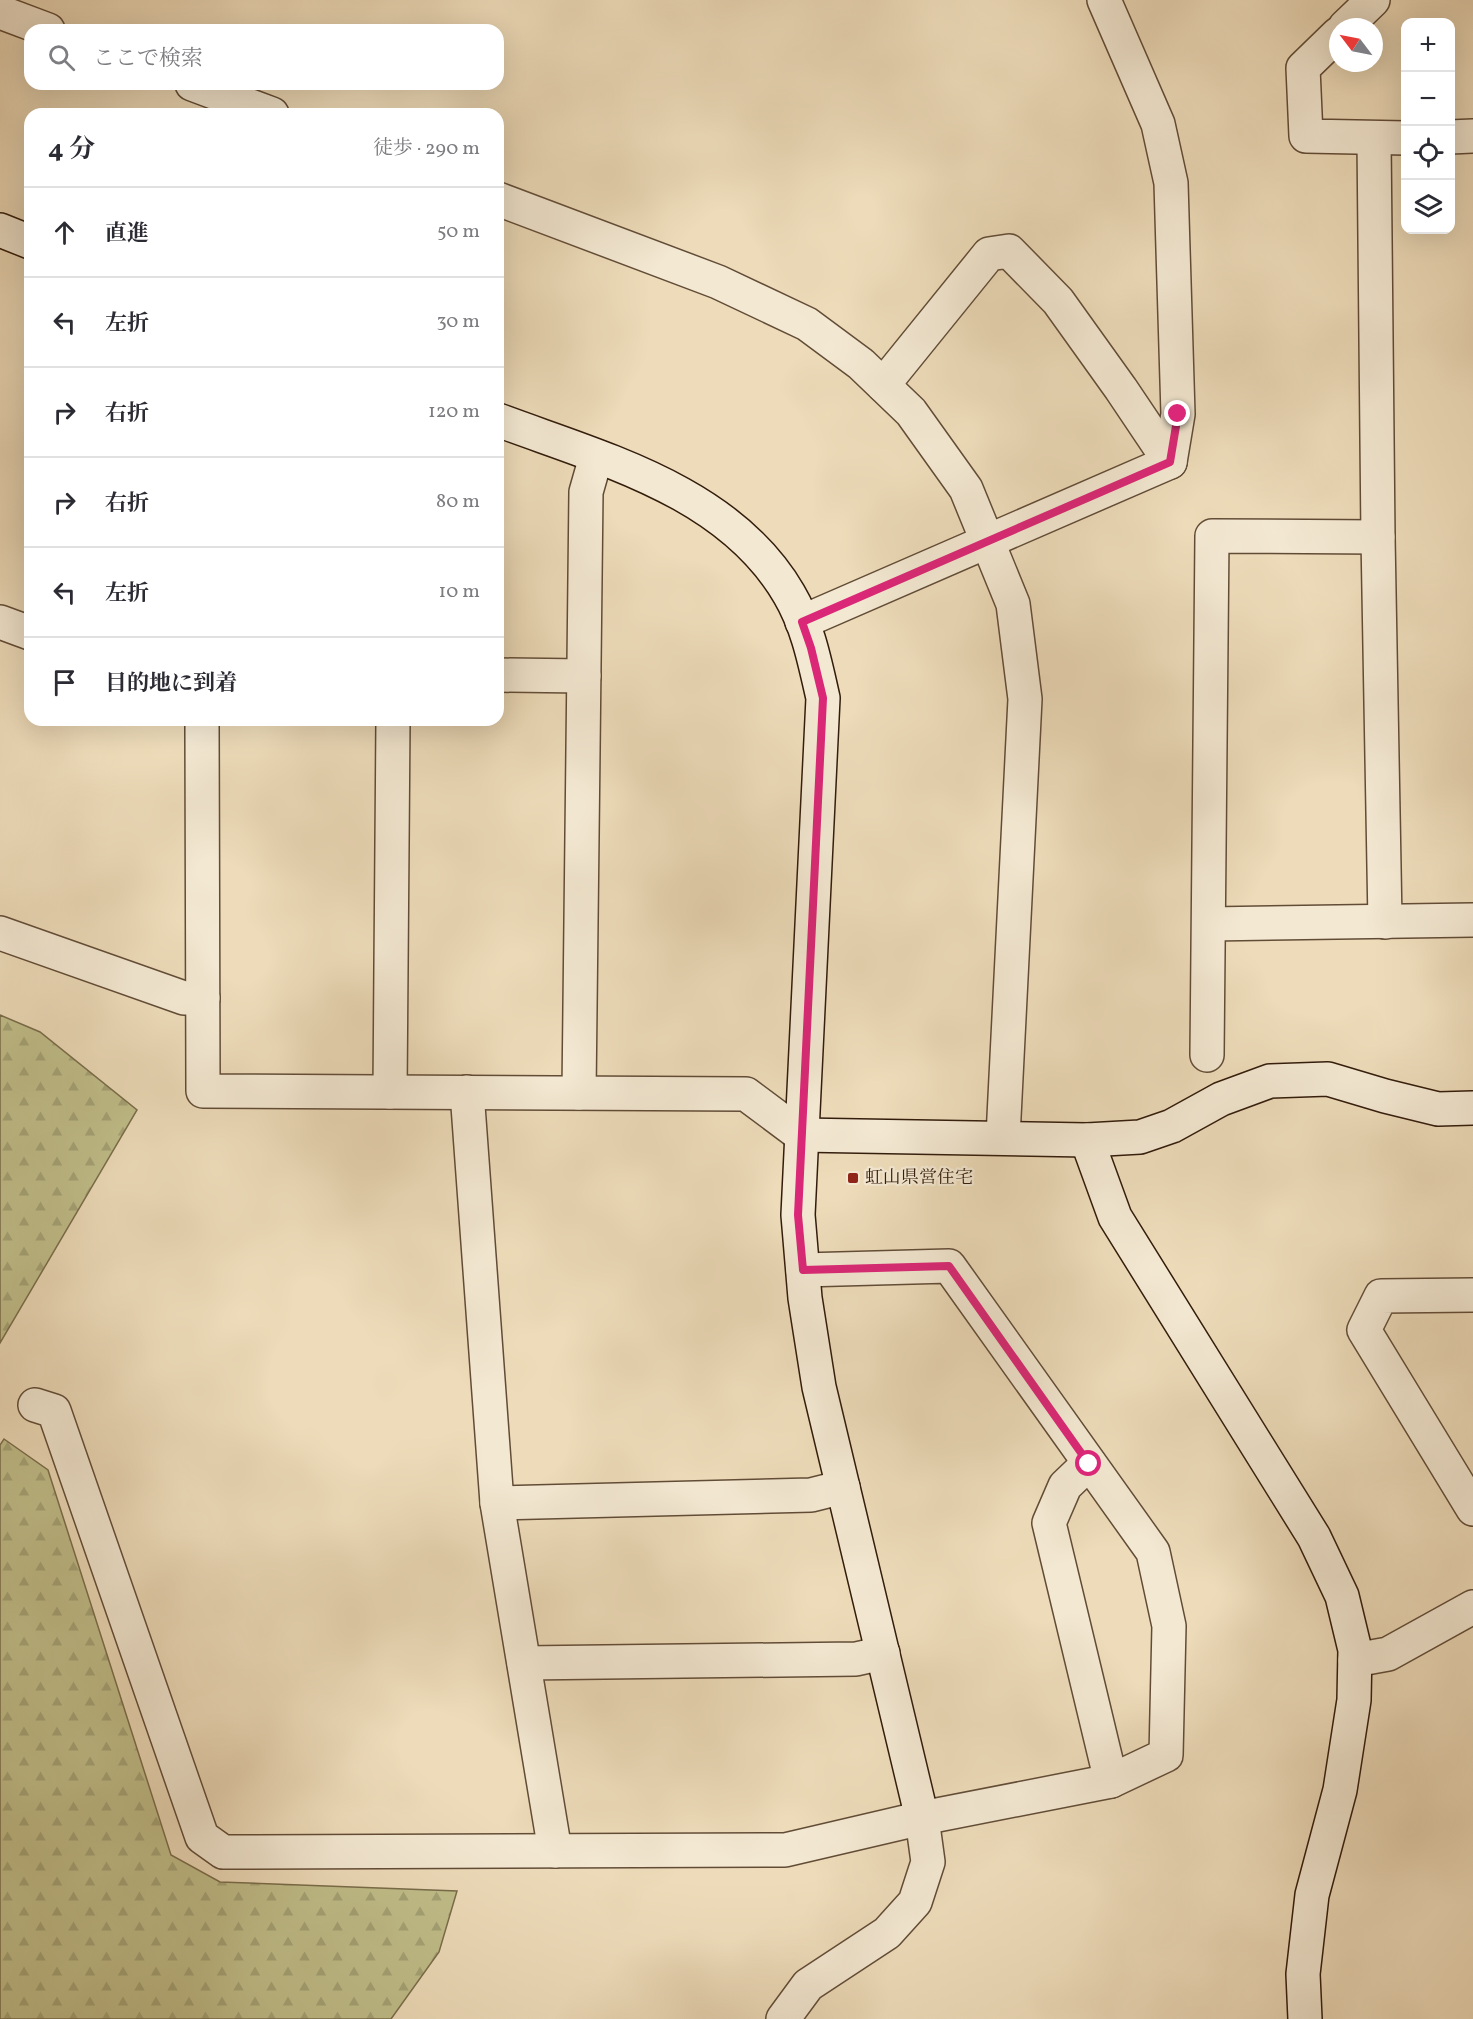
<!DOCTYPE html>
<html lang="ja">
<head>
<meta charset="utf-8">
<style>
  :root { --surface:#fff; --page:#f2f2f3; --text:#2b2b33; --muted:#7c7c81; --line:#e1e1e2 }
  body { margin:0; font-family:Vollkorn,"Noto Serif JP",serif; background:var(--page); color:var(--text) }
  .controls { position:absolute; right:18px; top:18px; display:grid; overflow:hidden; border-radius:12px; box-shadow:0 6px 24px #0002 }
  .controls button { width:54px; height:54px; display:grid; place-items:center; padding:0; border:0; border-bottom:2px solid var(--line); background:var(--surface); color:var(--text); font:30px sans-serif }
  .compass { position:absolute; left:1329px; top:18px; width:54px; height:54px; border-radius:50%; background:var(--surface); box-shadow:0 6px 24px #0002; rotate:302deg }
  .stop { position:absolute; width:18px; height:18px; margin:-14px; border:4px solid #db2777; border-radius:50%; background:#fff }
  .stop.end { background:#db2777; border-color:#fff; box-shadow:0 2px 6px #0008 }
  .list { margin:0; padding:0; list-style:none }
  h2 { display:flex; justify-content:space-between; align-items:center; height:78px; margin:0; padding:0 24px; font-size:26px }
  h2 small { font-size:20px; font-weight:400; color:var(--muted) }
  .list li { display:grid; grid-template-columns:39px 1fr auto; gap:18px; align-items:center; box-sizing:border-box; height:90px; padding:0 24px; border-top:2px solid var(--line) }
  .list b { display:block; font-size:22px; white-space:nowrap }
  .list em { font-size:20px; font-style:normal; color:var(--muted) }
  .icon { flex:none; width:33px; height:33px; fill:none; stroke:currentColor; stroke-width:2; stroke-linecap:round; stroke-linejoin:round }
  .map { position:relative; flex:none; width:1473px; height:2019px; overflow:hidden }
  .search { position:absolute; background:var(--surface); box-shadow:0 6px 24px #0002; left:24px; top:24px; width:480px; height:66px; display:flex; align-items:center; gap:15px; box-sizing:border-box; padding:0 21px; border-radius:18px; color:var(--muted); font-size:22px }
  .panel { position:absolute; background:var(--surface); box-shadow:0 6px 24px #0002; left:24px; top:108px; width:480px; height:618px; border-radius:18px }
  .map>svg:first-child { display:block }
  .forest { fill:url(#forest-firs); stroke:#7a6d4b; stroke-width:1.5 }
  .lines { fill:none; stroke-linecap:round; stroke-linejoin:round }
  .street-casing { stroke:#624c37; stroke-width:36 }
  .secondary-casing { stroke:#331c0c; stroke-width:36 }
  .street { stroke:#f3e8d2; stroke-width:33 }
  .secondary { stroke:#f3e8d2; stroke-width:33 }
  .route { stroke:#db2777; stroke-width:8 }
  .poi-dot { fill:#8f2418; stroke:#f3e8d2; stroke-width:2 }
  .labels { text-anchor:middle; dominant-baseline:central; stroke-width:4.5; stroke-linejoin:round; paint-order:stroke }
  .poi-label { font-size:18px; fill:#331c0c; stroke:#f3e8d2; text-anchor:start }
</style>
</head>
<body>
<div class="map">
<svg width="1473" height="2019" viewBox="0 0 1473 2019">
  <defs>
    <pattern id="forest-firs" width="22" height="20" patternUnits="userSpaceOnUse" patternTransform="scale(1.5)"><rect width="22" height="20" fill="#c0be8a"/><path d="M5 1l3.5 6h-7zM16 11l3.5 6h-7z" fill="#a5a376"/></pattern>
  </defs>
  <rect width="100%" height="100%" fill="#eddbb9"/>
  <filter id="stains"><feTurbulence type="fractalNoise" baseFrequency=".00333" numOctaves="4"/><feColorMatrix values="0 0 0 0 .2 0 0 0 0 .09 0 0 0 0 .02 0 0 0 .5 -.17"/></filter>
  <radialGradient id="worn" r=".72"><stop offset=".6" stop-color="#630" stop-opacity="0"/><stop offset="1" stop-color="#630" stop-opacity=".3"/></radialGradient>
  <g class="forest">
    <polygon points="0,1015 40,1032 137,1110 0,1343"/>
    <polygon points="4,1439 48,1470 171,1855 220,1882 457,1891 439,1952 391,2019 0,2019 0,1445"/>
  </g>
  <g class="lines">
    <defs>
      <g id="street">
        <polyline points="0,12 48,30"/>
        <polyline points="1345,27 1373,0"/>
        <polyline points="1338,34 1303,68 1306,136 1406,138"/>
        <polyline points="192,84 272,114"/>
        <polyline points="1450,137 1473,136"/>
        <polyline points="1374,139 1378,537 1385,922"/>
        <polyline points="498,199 718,282 807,324 861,364 911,412 966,489 1013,604 1025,699 1003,1137"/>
        <polyline points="883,385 989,254 1009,251 1058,301 1121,389 1170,462"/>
        <polyline points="0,622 30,633"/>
        <polyline points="802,622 1170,462 1178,414 1171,183 1158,124 1104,0"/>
        <polyline points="498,675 584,676"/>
        <polyline points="202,720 203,1091 746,1094 801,1135"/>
        <polyline points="1209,924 1473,920"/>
        <polyline points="0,933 184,998 203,998"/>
        <polyline points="1207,1055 1212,536 1378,537"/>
        <polyline points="390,1092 393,720"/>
        <polyline points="467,1092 497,1503 555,1851"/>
        <polyline points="579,1093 586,492 596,457"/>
        <polyline points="1473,1295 1381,1296 1364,1330 1473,1509"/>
        <polyline points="35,1405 54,1411 202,1837 223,1852 785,1850 922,1818 1111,1781 1166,1755 1169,1626 1153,1552 949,1266 803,1270"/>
        <polyline points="1089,1463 1065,1486 1049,1523 1111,1781"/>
        <polyline points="497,1503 811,1495 843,1487"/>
        <polyline points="1355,1660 1388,1654 1473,1607"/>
        <polyline points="524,1663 856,1659 883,1653"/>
        <polyline points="783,2019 808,1985 887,1933 915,1902 928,1862 922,1818"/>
      </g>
      <g id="secondary">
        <polyline points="0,230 30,242"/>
        <path d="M498 420C602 459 729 491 789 594 808 626 815 663 823 698L798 1215 805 1298 819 1387 922 1818"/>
        <polyline points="801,1135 1087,1140 1140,1137 1172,1126 1221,1099 1270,1081 1328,1079 1385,1096 1438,1109 1473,1108"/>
        <polyline points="1087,1140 1115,1217 1314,1537 1342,1596 1355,1650 1354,1700 1340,1790 1312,1895 1303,1974 1305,2019"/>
      </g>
    </defs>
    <use href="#street" class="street-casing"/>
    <use href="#secondary" class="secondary-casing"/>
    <use href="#street" class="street"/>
    <use href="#secondary" class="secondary"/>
  </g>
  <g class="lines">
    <polyline class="route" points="1089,1464 949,1266 803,1270 798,1215 823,698 811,648 802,622 1170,462 1178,414"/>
  </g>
  <rect class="poi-dot" x="847" y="1172" width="12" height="12" rx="3"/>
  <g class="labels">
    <g class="poi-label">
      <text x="865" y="1178">虹山県営住宅</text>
    </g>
  </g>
  <rect width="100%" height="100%" filter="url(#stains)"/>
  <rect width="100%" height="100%" fill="url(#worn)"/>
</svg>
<div class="controls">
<button>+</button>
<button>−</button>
<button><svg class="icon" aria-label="locate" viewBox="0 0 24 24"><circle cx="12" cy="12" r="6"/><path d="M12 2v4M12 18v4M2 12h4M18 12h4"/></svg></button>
<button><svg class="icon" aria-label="layers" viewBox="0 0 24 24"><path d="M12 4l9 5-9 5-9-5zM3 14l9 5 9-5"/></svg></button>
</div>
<svg class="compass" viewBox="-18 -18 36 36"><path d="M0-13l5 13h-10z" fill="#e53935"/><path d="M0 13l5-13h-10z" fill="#7c7c81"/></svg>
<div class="stop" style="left:1089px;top:1464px"></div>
<div class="stop end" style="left:1178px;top:414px"></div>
<div class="search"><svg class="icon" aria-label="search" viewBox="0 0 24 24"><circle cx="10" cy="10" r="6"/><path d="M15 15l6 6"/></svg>ここで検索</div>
<section class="panel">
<h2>4 分<small>徒歩 · 290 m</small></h2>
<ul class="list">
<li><svg class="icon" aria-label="ahead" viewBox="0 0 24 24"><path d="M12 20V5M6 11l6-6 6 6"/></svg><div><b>直進</b></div><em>50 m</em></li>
<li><svg class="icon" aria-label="left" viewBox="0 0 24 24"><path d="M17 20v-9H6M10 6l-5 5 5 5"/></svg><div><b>左折</b></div><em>30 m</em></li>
<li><svg class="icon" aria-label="right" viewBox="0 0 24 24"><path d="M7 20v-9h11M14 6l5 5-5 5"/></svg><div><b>右折</b></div><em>120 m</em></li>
<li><svg class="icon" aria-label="right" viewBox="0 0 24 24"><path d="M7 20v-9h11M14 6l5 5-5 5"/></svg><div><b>右折</b></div><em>80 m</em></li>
<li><svg class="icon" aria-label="left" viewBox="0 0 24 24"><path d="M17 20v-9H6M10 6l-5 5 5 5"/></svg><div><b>左折</b></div><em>10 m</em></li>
<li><svg class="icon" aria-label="arrive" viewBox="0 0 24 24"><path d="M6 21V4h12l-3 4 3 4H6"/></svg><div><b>目的地に到着</b></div></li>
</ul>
</section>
</div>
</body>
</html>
